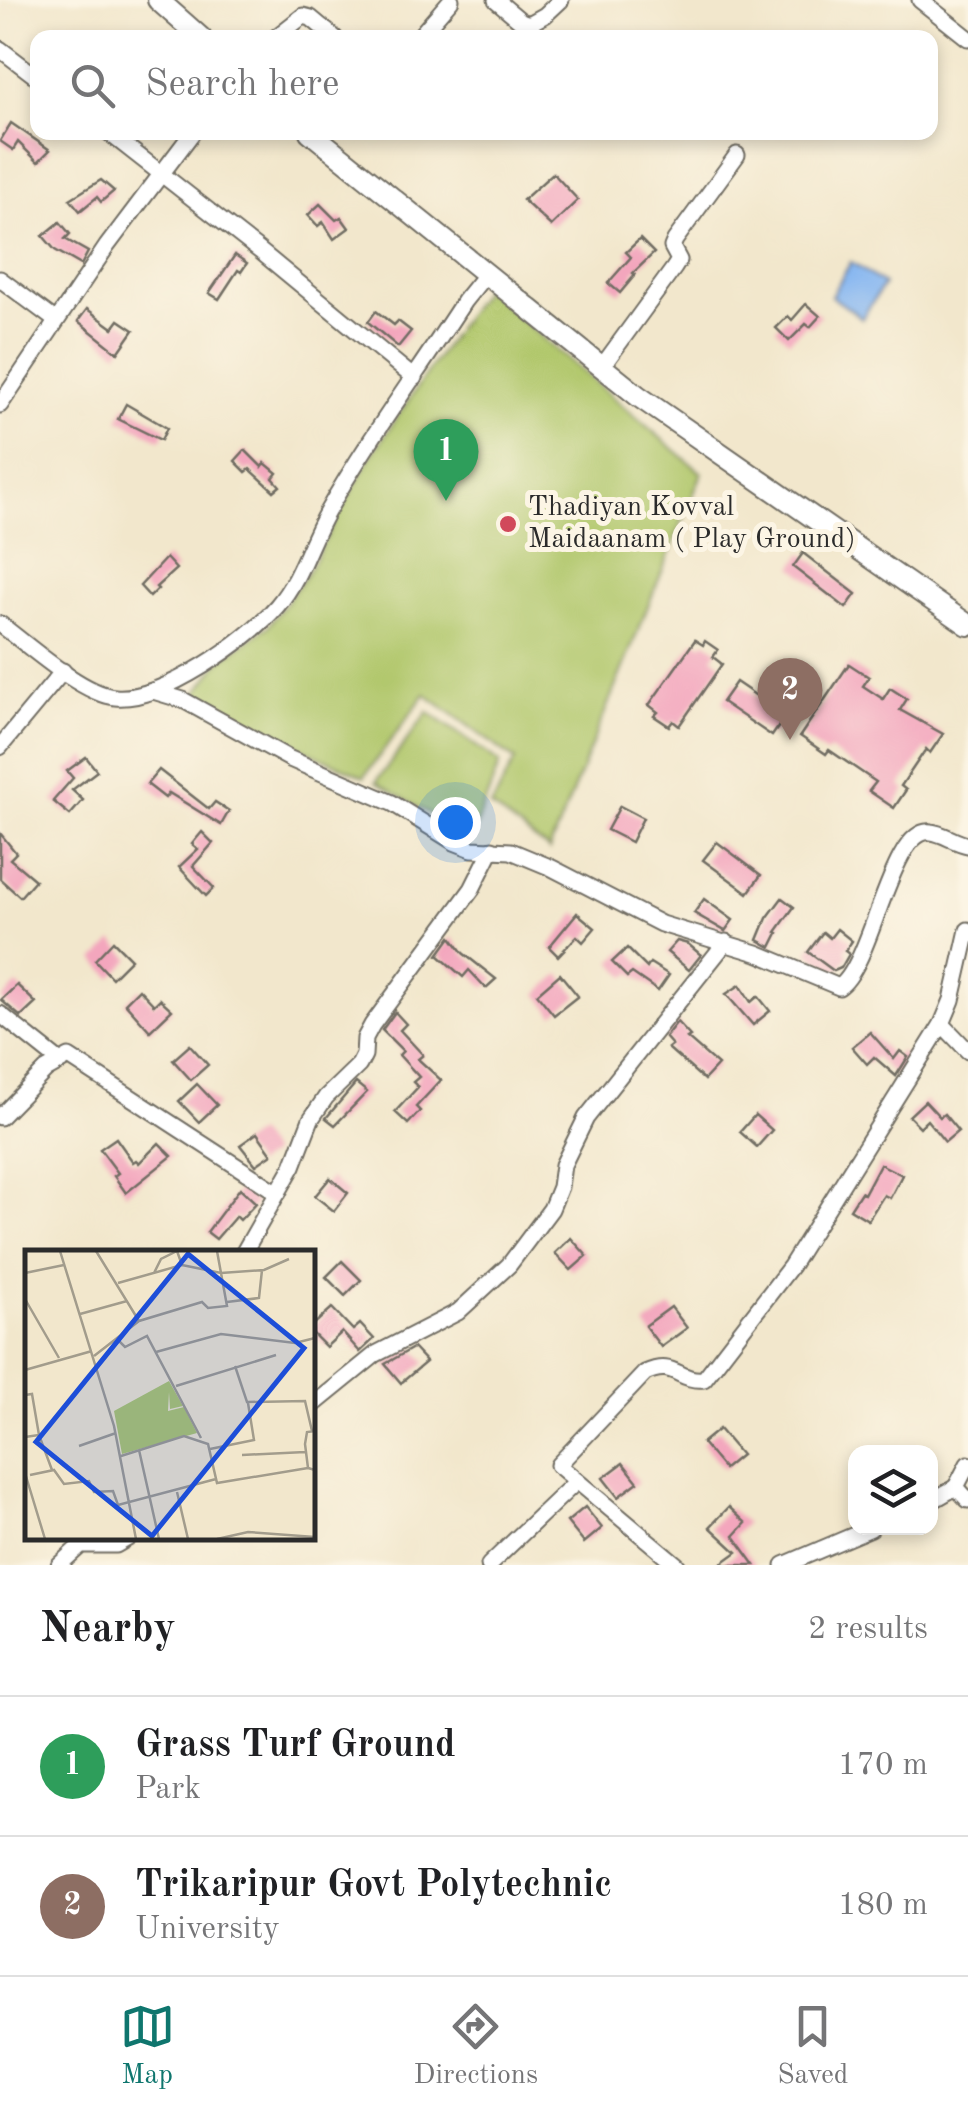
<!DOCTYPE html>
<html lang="en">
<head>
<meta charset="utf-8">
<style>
  :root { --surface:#fff; --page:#f6f6f6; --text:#202124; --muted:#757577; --line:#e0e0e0; --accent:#0f766e }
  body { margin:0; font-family:"Old Standard TT",serif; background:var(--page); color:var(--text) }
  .controls { position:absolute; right:30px; bottom:30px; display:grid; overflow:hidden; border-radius:20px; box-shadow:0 5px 15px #0003 }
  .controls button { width:90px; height:90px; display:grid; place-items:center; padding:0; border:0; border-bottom:2px solid var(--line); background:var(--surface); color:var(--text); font:50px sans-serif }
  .you { position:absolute; left:455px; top:822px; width:35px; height:35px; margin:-25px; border:8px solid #fff; border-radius:50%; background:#1a73e8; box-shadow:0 0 0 15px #1a73e833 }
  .badge { display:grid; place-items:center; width:65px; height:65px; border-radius:50%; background:var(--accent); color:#fff; font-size:32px; font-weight:700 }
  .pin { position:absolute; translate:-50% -82px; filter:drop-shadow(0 2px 5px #0008) }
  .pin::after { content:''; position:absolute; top:52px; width:35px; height:30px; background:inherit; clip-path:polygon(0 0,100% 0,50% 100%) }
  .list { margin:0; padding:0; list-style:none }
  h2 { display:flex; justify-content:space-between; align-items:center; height:130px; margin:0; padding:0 40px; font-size:42px }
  h2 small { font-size:32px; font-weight:400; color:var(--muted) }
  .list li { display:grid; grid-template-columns:65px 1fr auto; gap:30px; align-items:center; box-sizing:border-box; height:140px; padding:0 40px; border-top:2px solid var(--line) }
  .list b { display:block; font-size:38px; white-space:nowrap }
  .list p { margin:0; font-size:32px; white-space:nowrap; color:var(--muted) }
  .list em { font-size:32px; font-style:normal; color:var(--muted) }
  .icon { flex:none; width:55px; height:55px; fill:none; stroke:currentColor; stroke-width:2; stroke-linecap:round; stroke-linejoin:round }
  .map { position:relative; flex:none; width:968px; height:1565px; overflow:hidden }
  .search { position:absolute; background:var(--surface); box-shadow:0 5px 15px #0003; left:30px; right:30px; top:30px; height:110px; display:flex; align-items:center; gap:25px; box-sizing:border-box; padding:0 35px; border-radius:20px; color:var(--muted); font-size:38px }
  .sheet { height:410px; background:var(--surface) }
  nav { display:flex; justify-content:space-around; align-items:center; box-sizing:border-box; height:140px; border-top:2px solid var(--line); background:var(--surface); font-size:28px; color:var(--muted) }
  nav a { display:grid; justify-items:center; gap:5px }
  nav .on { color:var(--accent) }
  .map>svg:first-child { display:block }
  .green { fill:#b1c76c; stroke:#6e794c; stroke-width:2.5 }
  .water { fill:#85b6f1; stroke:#58708e; stroke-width:2.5 }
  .building { fill:#f3a6bd }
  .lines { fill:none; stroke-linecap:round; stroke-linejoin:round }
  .street-casing { stroke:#716d63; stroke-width:19 }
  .secondary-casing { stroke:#716d63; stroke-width:24 }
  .street { stroke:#fff; stroke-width:15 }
  .secondary { stroke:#fff; stroke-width:20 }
  .poi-dot { fill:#d1495b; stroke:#fcf5e5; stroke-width:4 }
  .labels { text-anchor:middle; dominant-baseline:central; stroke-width:10; stroke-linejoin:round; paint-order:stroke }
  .poi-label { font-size:28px; fill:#2b2b2b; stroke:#fcf5e5; text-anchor:start }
  .inset-road { fill:none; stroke:#a29c8c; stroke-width:2.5 }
  .view { fill:#1d4ed8; fill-opacity:0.15; stroke:#1d4ed8; stroke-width:5 }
  .inset-edge { fill:none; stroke:#2b2b2b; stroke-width:5 }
</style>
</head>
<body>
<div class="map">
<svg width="968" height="1565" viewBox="0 0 968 1565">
  <rect width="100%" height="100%" fill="#fcf5e5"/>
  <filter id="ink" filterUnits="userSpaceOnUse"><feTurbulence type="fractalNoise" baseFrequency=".01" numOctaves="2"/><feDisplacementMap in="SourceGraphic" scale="20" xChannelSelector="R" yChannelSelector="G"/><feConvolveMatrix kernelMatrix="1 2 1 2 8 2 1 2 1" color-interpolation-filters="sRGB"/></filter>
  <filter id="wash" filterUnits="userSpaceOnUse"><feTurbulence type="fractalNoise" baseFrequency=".0048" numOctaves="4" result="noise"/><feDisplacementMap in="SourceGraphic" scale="40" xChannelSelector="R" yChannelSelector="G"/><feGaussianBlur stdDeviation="2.25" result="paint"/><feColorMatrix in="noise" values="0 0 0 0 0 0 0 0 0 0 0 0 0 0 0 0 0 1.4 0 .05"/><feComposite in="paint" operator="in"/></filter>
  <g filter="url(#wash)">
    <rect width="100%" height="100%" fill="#f2e7cc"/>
    <g class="green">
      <polygon points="484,288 702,473 549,850 491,807 515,760 425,694 364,777 193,698 221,660 268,626 306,575 373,453"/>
      <polygon points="428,712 500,763 471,839 376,782"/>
    </g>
    <polygon class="water" points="851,262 884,284 862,318 831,296"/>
    <g id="blocks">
      <g class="building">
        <polygon points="11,123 50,150 38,162 18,142 13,150 0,141"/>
        <polygon points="553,173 578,200 551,226 523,200"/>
        <polygon points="101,180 114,191 101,202 97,197 80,211 70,199"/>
        <polygon points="320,204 336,220 341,217 349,228 334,239 323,222 318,226 308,215"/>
        <polygon points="60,222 70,234 65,239 88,252 81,265 55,250 43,236"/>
        <polygon points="640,239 654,253 633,273 635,275 620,293 608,283 631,257 626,252"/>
        <polygon points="235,255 247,263 241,272 238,270 219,299 209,293"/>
        <polygon points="806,304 820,316 810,327 806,324 789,341 776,328 788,316 792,320"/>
        <polygon points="87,309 113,328 119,320 134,330 118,353 78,321"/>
        <polygon points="376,311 394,325 398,321 411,331 398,347 368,322"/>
        <polygon points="126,404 167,428 161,440 118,419"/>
        <polygon points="245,450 262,467 265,463 277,473 273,478 280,486 274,491 250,469 246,472 235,461"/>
        <polygon points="803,553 856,594 846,608 793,567"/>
        <polygon points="166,558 176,569 156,587 158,589 150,597 140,586"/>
        <polygon points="695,640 703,645 705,641 718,650 713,657 722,664 679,726 673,721 669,726 654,716 658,712 649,705"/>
        <polygon points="849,664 869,677 863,686 883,699 890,688 907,699 900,710 943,734 930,753 926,749 901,786 906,790 894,808 869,791 876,782 829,750 826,754 800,736"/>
        <polygon points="736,682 786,716 772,736 722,702"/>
        <polygon points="86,757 97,771 72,790 83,800 70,815 53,801 73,778 67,771"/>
        <polygon points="159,770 209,809 215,802 229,811 221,825 169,793 165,798 147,784"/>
        <polygon points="620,806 643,818 631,842 607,830"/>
        <polygon points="202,832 213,843 193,866 214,888 206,896 179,867 198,849 192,844"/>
        <polygon points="0,833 16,853 10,859 35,880 20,897 0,879"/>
        <polygon points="717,842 761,875 748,893 703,860"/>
        <polygon points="782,898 794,907 776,932 778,933 771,947 758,940 767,918"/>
        <polygon points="704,899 733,920 725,931 694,913"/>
        <polygon points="577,913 595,928 583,942 577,936 558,956 549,947"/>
        <polygon points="837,929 852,941 845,951 849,954 841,968 834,971 808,952 823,932 830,938"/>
        <polygon points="451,937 463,953 496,979 486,988 469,970 463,977 438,955"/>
        <polygon points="113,941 131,959 112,978 95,960"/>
        <polygon points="677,941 688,944 701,955 689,970 667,952"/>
        <polygon points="627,948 647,968 650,963 669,975 658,991 632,973 627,977 612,962"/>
        <polygon points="560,974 578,996 554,1015 537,994"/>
        <polygon points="17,985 36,1003 21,1017 1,1000"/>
        <polygon points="740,985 751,1002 758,996 770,1011 753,1025 726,994"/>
        <polygon points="139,989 154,1005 160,999 172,1010 150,1031 125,1003"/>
        <polygon points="395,1012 406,1024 400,1030 423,1055 418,1059 441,1080 416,1107 420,1111 408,1124 395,1112 418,1087 413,1082 419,1077 399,1055 403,1051 382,1030"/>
        <polygon points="677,1022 690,1036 687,1038 718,1065 704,1080 668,1048 672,1045 665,1037"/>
        <polygon points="870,1032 894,1059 900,1051 908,1057 896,1076 874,1057 867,1064 852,1047"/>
        <polygon points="190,1045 208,1065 191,1080 173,1060"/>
        <polygon points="356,1083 367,1092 335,1125 326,1118"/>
        <polygon points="197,1084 217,1105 199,1122 179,1101"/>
        <polygon points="925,1101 940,1117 944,1114 958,1131 945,1142 927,1120 920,1127 909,1116"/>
        <polygon points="755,1115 772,1130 757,1147 740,1132"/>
        <polygon points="257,1133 272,1154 256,1165 240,1145"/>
        <polygon points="116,1138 133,1162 136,1160 139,1163 159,1143 172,1156 126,1193 114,1176 118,1173 100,1149"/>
        <polygon points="880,1164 902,1175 890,1198 884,1195 868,1220 850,1209 861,1192 864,1194"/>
        <polygon points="330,1178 348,1193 334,1211 315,1196"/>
        <polygon points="240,1188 256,1203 240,1220 236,1216 216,1239 207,1232"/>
        <polygon points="571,1238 587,1256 571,1270 555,1253"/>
        <polygon points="342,1261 361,1280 345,1296 326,1277"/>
        <polygon points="671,1307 687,1328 661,1347 645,1326"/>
        <polygon points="332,1308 353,1330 360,1324 374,1339 360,1352 342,1332 326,1347 312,1333 312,1326"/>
        <polygon points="413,1348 426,1362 401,1383 385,1364"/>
        <polygon points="719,1429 741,1455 724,1469 702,1443"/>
        <polygon points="623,1463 638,1482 618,1497 603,1478"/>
        <polygon points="585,1507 602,1528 584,1543 567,1522"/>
        <polygon points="729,1507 746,1523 734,1536 755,1565 719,1565 737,1552 710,1527"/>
      </g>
    </g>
  </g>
  <g filter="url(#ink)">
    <use href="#blocks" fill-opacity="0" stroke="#716d63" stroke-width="2.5"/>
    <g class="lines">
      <defs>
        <g id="street">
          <polyline points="496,0 521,21 529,24 545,15 561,0"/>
          <polyline points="920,0 968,38"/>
          <polyline points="275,38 303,16 311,18 335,38"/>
          <polyline points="418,38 451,0"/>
          <polyline points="0,49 38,78"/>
          <polyline points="108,132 260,251 414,378"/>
          <polyline points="0,279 55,320"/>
          <polyline points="601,368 674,268 679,260 672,247 675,240 737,155"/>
          <polyline points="0,405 107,246 193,132"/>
          <path d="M0 624C28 645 82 694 115 697 161 702 248 640 277 606 301 578 309 543 327 512 368 439 419 371 464 301L485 275"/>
          <path d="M153 691 183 700 290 759 392 803 454 842 472 849 511 851 552 868 661 924 757 953 839 987C872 966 891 826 931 832 943 833 955 843 968 845"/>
          <polyline points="0,747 63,671"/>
          <polyline points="0,1014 59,1061"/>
          <polyline points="942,1024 968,1051"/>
          <polyline points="0,1117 46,1070 69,1057 278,1193"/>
          <polyline points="244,1252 293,1166 311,1119 326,1097 359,1065 364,1055 365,1038 372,1025 472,889 492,849"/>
          <polyline points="312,1406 376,1354 458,1312 509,1265 551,1209 560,1187 563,1165 586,1118 726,942"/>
          <polyline points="968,1464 956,1487 968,1500"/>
          <polyline points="930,1502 956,1487"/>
          <polyline points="59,1565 81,1545 116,1545 128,1538"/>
          <polyline points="489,1565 577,1481"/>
          <path d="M677 1565 558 1465 645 1373C676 1359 677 1382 704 1379L791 1266 942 1024 952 1000 968 930"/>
          <polyline points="784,1565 871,1528"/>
        </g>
        <g id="secondary">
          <polyline points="158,0 201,38"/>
          <polyline points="310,132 638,396 968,625"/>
        </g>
      </defs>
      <use href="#street" class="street-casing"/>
      <use href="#secondary" class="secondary-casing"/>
      <use href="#street" class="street"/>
      <use href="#secondary" class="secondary"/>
    </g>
  </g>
  <circle class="poi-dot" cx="508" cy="524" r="10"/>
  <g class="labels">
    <g class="poi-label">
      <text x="528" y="508">Thadiyan Kovval<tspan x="528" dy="32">Maidaanam ( Play Ground)</tspan></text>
    </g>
  </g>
  <g transform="translate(25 1250)">
    <rect width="290" height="290" fill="#f2e7cc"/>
    <path d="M144 131 158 156 145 159 144 142 143 161 159 157 172 183 97 204 89 161Z" fill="#b1c76c"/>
    <path class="inset-road" d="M35 1 89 176 111 289M71 1 114 71M157 15 196 23 239 20 264 9M0 23 39 15M129 23 136 9 152 1M93 33 157 15 152 1M0 49 34 108M202 52 234 48 237 20M55 64 102 51M91 88 100 97 122 86 176 188M131 102 196 84 270 93 290 88M69 106 114 71 177 52 183 58 202 56 192 1M210 116 222 152 280 151 287 181M0 120 67 101M151 136 251 105M0 145 7 144 14 185 0 187M290 181 282 182 280 194 283 218 290 220M14 185 27 220M54 196 91 183M185 199 229 190 223 153M114 200 134 289M217 205 280 202M96 206 159 186 183 194 192 233 283 218M0 223 20 289M5 225 29 220 39 234 64 231 69 242 88 241 93 255 191 229M152 242 163 289M192 289 223 282 290 287"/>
    <path class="view" d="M163 4 279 98 127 286 11 192Z"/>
    <rect width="290" height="290" class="inset-edge"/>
  </g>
</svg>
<div class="controls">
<button><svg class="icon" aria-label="layers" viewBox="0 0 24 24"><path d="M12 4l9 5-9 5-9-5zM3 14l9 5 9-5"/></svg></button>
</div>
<div class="you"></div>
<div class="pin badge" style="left:446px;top:501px;background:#2e9e5b">1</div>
<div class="pin badge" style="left:790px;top:740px;background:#8d6e63">2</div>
<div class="search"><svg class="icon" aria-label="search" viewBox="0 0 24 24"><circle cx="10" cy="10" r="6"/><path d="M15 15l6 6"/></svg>Search here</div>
</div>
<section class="sheet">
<h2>Nearby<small>2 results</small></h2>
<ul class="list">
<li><span class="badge" style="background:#2e9e5b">1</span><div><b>Grass Turf Ground</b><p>Park</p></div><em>170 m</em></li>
<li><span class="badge" style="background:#8d6e63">2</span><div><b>Trikaripur Govt Polytechnic</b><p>University</p></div><em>180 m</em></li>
</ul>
</section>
<nav>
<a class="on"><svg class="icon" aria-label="map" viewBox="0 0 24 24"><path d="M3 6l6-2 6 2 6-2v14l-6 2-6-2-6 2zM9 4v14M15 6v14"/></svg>Map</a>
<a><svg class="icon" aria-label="directions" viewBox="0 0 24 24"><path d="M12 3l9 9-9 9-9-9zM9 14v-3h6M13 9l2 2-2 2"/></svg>Directions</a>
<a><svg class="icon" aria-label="saved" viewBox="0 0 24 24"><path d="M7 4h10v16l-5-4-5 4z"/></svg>Saved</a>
</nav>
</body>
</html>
